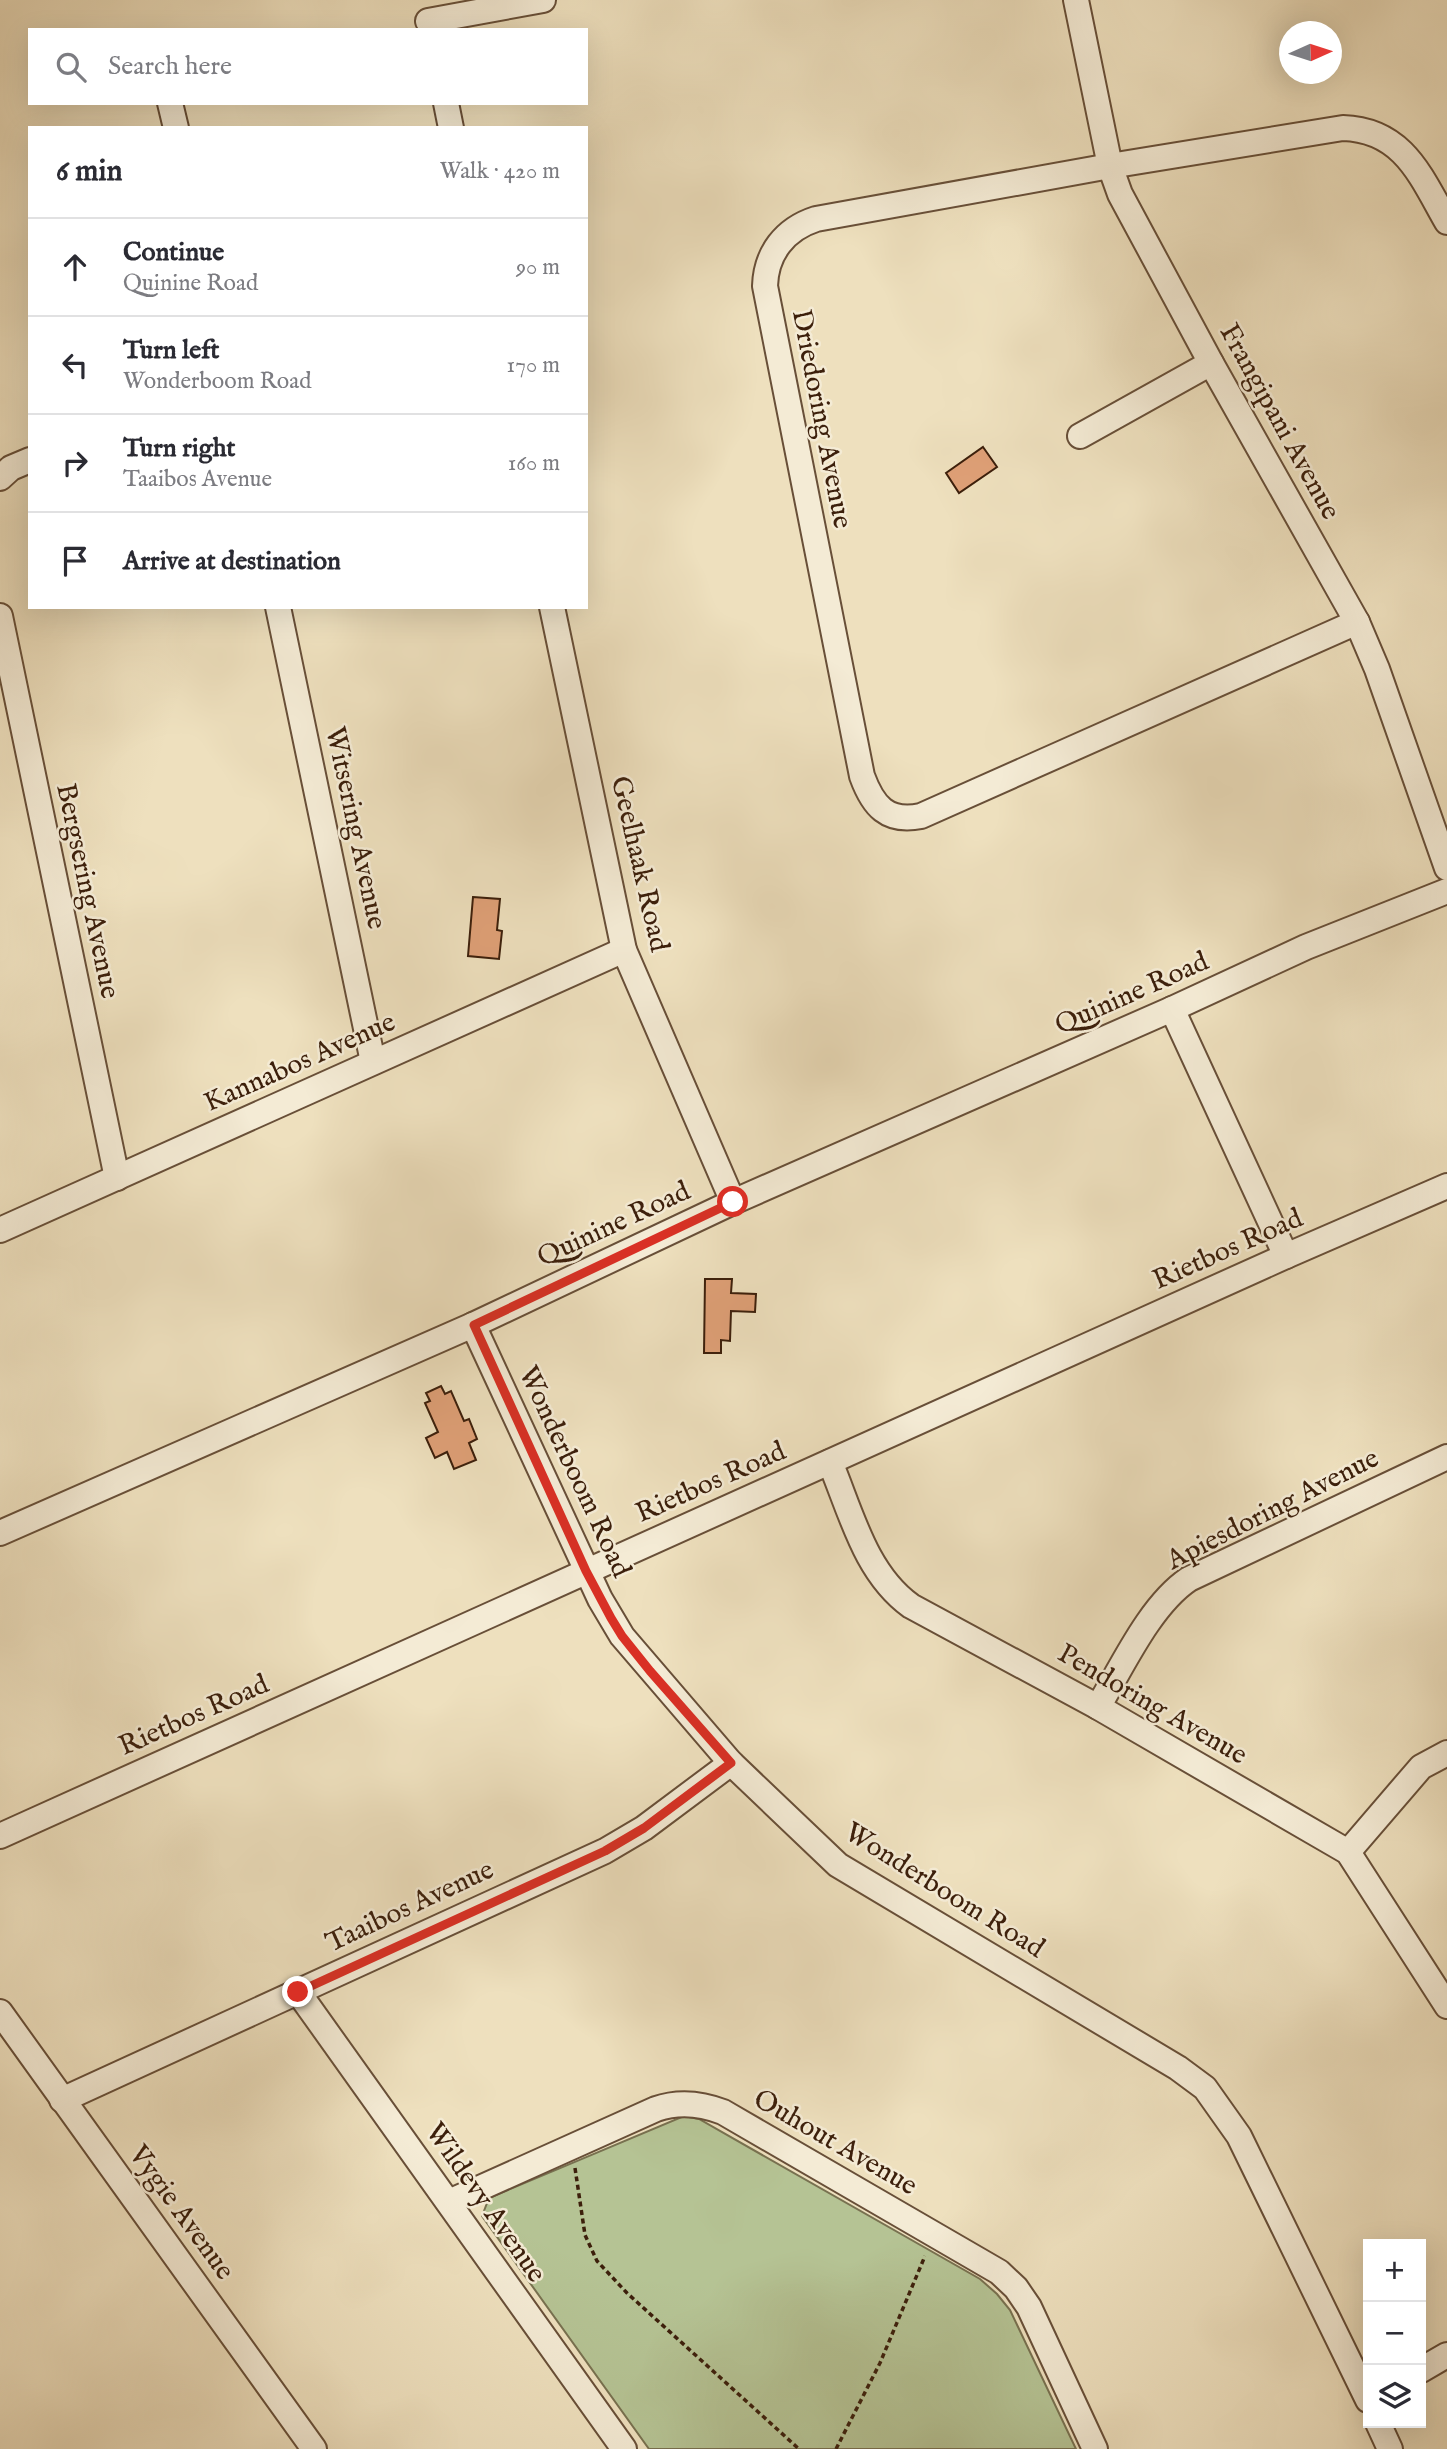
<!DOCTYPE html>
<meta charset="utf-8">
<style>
:root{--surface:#fff;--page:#f7f7f7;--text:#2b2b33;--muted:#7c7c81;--line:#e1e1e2}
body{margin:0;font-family:"IM FELL English",serif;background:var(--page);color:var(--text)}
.controls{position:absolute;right:21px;bottom:21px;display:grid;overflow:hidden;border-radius:0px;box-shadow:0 7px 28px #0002}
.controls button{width:63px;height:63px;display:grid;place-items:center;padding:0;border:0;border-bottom:2px solid var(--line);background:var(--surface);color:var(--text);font:35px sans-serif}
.compass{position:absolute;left:1279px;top:21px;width:63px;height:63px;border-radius:50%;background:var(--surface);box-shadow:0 7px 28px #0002;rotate:87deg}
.stop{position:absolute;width:21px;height:21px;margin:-16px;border:5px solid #d93025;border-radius:50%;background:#fff}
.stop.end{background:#d93025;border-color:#fff;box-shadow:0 2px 7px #0008}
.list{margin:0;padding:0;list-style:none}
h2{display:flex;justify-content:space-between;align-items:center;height:91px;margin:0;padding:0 28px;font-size:30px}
h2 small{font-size:23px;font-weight:400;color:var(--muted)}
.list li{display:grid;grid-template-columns:46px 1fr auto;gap:21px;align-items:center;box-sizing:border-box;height:98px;padding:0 28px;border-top:2px solid var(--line)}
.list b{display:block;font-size:26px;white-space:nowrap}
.list p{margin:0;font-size:23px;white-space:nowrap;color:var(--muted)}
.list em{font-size:23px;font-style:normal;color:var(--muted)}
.icon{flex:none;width:38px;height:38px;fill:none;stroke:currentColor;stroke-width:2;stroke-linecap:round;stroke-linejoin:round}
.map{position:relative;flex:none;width:1447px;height:2449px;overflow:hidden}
.search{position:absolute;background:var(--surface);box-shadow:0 7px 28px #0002;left:28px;top:28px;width:560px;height:77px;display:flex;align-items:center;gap:18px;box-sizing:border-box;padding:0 24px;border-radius:0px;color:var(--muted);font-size:26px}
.panel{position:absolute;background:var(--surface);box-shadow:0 7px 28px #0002;left:28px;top:126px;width:560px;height:483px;border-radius:0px}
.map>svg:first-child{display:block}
.green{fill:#b5c394;stroke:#787150;stroke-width:2}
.building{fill:#dfa077;stroke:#3c1f0b;stroke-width:2}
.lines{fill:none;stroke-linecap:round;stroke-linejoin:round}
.minor-casing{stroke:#684f38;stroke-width:28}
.path{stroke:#3c1f0b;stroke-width:3.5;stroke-dasharray:5 3.5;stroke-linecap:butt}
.minor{stroke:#f4ebd5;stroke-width:24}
.route{stroke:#d93025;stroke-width:9}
.labels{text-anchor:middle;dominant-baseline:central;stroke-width:5;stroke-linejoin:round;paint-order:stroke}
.street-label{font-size:28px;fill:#3c1f0b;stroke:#f4ebd5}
</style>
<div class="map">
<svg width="1447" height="2449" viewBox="0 0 1447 2449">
<rect width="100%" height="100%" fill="#eee0be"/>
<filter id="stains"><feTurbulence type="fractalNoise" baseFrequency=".00286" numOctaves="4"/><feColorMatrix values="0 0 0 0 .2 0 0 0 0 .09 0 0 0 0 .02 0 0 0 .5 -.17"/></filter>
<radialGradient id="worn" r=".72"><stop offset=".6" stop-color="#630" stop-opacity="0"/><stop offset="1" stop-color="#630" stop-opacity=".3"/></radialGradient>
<polygon class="green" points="684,2116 699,2119 980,2279 997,2294 1010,2310 1076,2449 649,2449 482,2216 489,2198"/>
<g class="building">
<polygon points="983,447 997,467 959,493 946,473"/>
<polygon points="473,897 500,899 497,930 502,931 499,959 468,956"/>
<polygon points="705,1279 732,1279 731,1293 756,1294 755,1312 731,1311 730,1341 721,1340 721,1353 704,1353"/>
<polygon points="441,1386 445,1394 451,1391 464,1421 469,1419 477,1439 469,1443 476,1460 454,1469 447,1452 435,1458 426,1438 438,1432 425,1403 430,1401 426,1393"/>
</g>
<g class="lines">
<g class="minor-casing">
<g id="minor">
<polyline points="1076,0 1110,166 1120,194 1211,363 1357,622 1377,669 1447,868"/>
<polyline points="428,21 543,0"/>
<polyline points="170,103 176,128"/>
<polyline points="446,103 451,128"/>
<polyline points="1080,436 1211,363"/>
<polyline points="0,478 11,468 30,460"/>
<polyline points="278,607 373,1062"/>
<polyline points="552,607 624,950 733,1202"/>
<polyline points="0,616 117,1178"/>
<path d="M1357,622L921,816C887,823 873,806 862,776L765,286C766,253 785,229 816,219L1110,166L1343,128C1404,130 1421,177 1447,222"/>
<polyline points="1172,1009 1286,1256"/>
<polyline points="0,1230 624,950"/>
<polyline points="473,1325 600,1599 622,1636 731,1763 838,1865 1178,2068 1205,2088 1239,2136 1368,2400"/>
<path d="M830,1462C851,1512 865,1573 911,1606L1098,1707L1348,1852L1447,2006"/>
<polyline points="0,1533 473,1325 733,1202 1172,1009 1306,947 1447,891"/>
<path d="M1098,1707C1122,1667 1150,1605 1189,1579L1447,1457"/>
<polyline points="0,1836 1286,1256 1447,1186"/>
<polyline points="1348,1852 1421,1767 1447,1753"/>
<polyline points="298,1992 624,2449"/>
<polyline points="0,2012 314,2449"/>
<polyline points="62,2100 605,1851 644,1828 731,1763"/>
<path d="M449,2202L656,2109C679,2101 700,2103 723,2112L999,2272L1016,2288L1029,2307L1095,2449"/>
<polyline points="1421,2370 1447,2355"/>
<polyline points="1378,2423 1390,2449"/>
</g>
</g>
<g class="path">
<polyline points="575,2168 585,2235 597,2261 627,2293 799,2449"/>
<polyline points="836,2449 880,2363 925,2256"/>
</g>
<use href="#minor" class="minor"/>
</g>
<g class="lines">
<polyline class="route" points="298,1992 605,1851 644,1828 731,1763 650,1671 622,1636 611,1618 586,1571 474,1325 733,1202"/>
</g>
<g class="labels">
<g class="street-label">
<text transform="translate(821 419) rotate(79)">Driedoring Avenue</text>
<text transform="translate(1279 422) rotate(61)">Frangipani Avenue</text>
<text transform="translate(355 828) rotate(78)">Witsering Avenue</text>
<text transform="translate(639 864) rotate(77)">Geelhaak Road</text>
<text transform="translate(87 891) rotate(78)">Bergsering Avenue</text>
<text transform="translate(1132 994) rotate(-24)">Quinine Road</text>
<text transform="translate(300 1063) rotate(-24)">Kannabos Avenue</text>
<text transform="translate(614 1225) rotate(-25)">Quinine Road</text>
<text transform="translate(1228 1250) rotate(-24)">Rietbos Road</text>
<text transform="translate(574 1472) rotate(65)">Wonderboom Road</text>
<text transform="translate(711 1483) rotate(-24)">Rietbos Road</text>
<text transform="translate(1273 1510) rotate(-27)">Apiesdoring Avenue</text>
<text transform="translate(1152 1705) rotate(30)">Pendoring Avenue</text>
<text transform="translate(194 1716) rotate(-24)">Rietbos Road</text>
<text transform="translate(944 1891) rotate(32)">Wonderboom Road</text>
<text transform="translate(410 1907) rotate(-25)">Taaibos Avenue</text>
<text transform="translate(835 2143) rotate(30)">Ouhout Avenue</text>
<text transform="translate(485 2203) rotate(55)">Wildevy Avenue</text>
<text transform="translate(181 2213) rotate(54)">Vygie Avenue</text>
</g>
</g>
<rect width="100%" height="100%" filter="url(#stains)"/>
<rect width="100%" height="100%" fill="url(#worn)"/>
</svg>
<div class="controls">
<button>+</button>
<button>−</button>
<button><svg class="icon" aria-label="layers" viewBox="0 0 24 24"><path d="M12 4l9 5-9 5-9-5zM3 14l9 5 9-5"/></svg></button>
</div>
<svg class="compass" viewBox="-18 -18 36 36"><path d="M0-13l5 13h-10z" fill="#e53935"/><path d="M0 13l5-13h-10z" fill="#7c7c81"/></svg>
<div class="stop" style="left:733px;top:1202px"></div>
<div class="stop end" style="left:298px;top:1992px"></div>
<div class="search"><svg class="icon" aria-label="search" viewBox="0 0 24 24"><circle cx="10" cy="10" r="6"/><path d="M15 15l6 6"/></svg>Search here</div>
<section class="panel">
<h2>6 min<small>Walk · 420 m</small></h2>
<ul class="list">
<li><svg class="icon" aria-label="ahead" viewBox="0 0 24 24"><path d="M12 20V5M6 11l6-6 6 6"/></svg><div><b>Continue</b><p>Quinine Road</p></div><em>90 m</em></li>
<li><svg class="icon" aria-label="left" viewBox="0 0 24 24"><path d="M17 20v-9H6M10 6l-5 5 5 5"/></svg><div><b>Turn left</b><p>Wonderboom Road</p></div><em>170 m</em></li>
<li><svg class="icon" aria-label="right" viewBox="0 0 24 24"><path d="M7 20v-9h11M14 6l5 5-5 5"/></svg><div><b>Turn right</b><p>Taaibos Avenue</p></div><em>160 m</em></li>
<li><svg class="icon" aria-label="arrive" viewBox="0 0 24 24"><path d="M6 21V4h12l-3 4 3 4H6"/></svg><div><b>Arrive at destination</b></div></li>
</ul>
</section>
</div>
